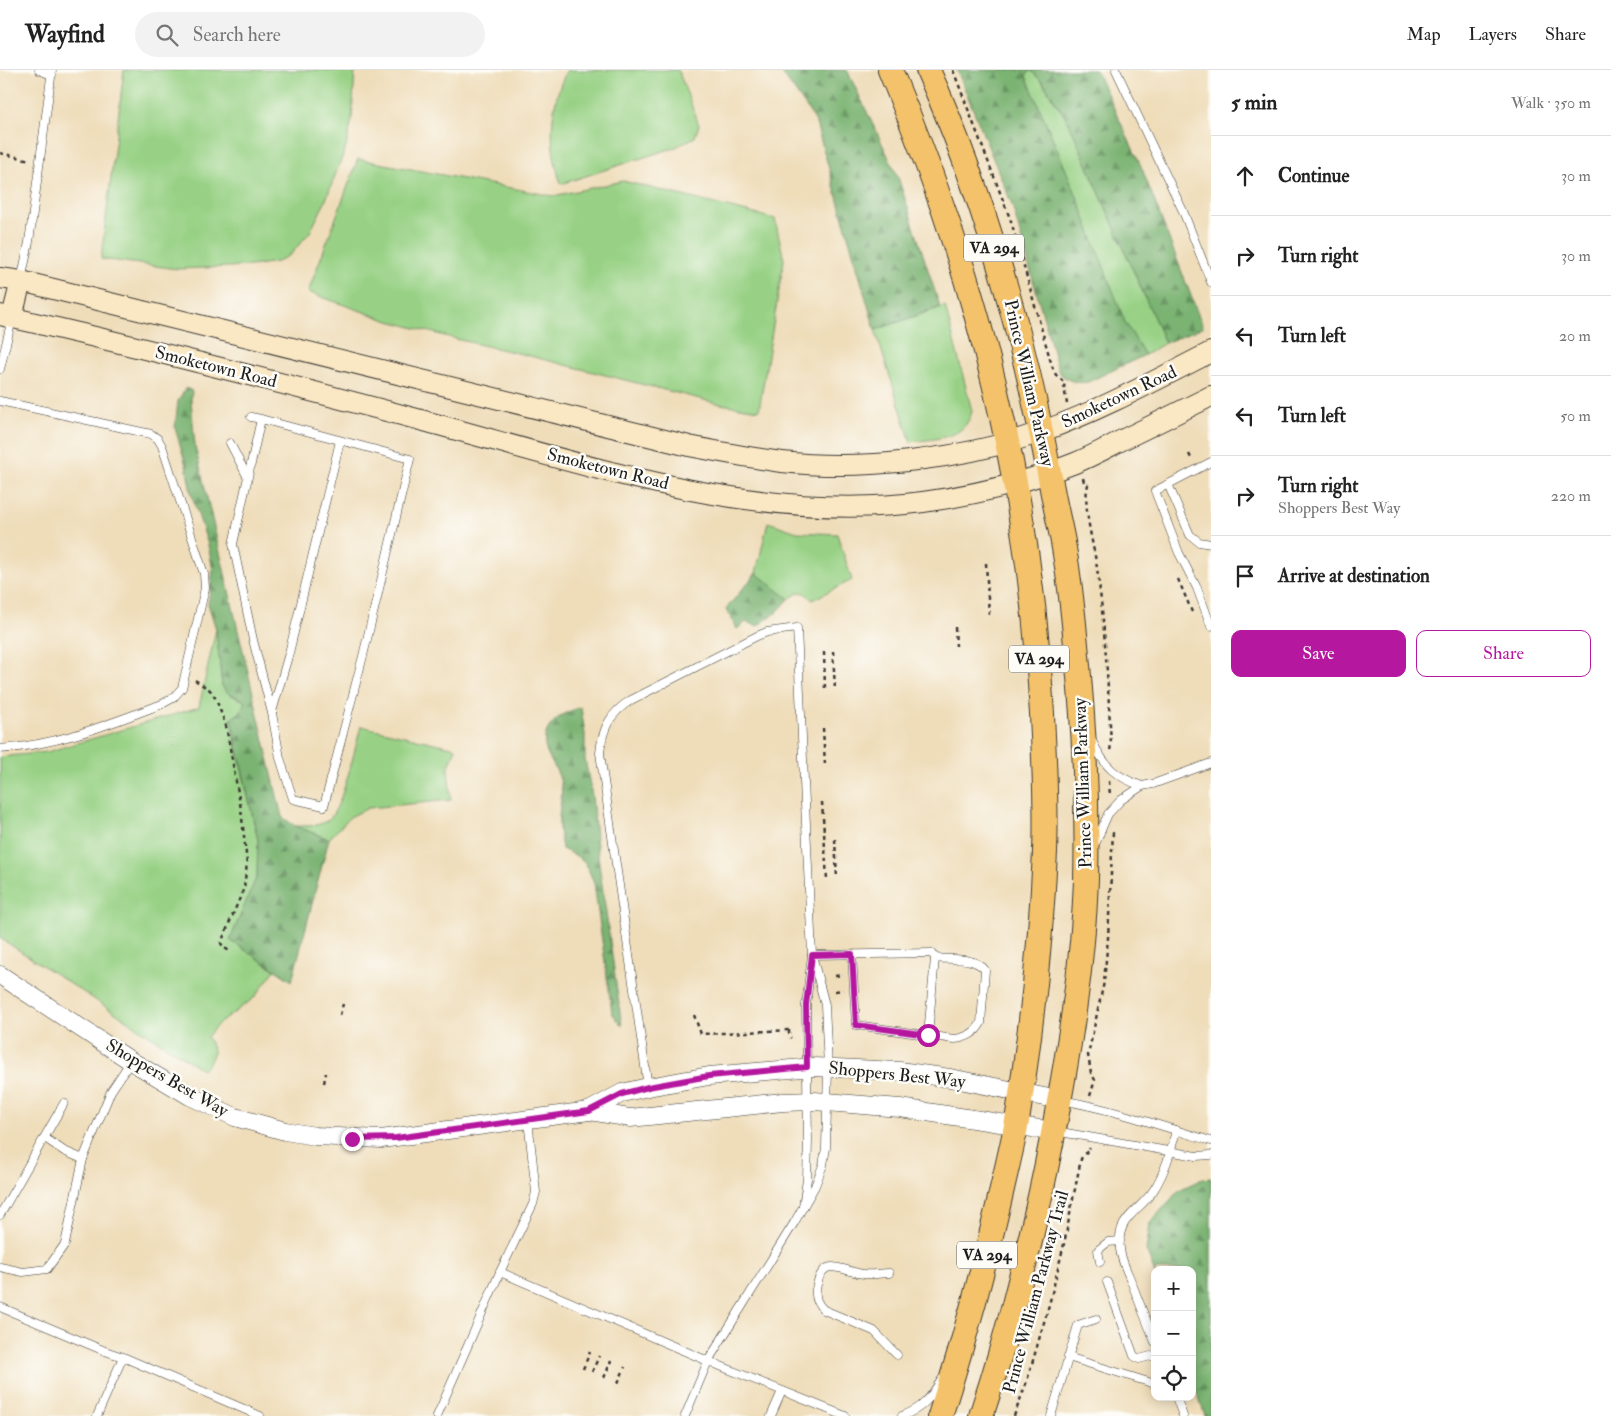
<!DOCTYPE html>
<meta charset="utf-8">
<style>
:root{--surface:#fff;--page:#f2f2f2;--text:#222;--muted:#767676;--line:#e0e0e0;--accent:#b5179e}
body{margin:0;font-family:"IM FELL Double Pica",serif;background:var(--page);color:var(--text)}
.controls{position:absolute;right:15px;bottom:15px;display:grid;overflow:hidden;border-radius:10px;box-shadow:0 2px 12px #0003}
.controls button{width:45px;height:45px;display:grid;place-items:center;padding:0;border:0;border-bottom:1px solid var(--line);background:var(--surface);color:var(--text);font:25px sans-serif}
.stop{position:absolute;width:15px;height:15px;margin:-11px;border:4px solid #b5179e;border-radius:50%;background:#fff}
.stop.end{background:#b5179e;border-color:#fff;box-shadow:0 1px 5px #0008}
.list{margin:0;padding:0;list-style:none}
h2{display:flex;justify-content:space-between;align-items:center;height:65px;margin:0;padding:0 20px;font-size:21px}
h2 small{font-size:16px;font-weight:400;color:var(--muted)}
.list li{display:grid;grid-template-columns:32px 1fr auto;gap:15px;align-items:center;box-sizing:border-box;height:80px;padding:0 20px;border-top:1px solid var(--line)}
.list b{display:block;font-size:19px;white-space:nowrap}
.list p{margin:0;font-size:16px;white-space:nowrap;color:var(--muted)}
.list em{font-size:16px;font-style:normal;color:var(--muted)}
.actions{display:flex;gap:10px;padding:15px 20px}
.actions a{flex:1;padding:11px 0;border:1px solid var(--accent);border-radius:10px;text-align:center;font-size:18px;color:var(--accent)}
.actions .main{background:var(--accent);color:#fff}
.icon{flex:none;width:28px;height:28px;fill:none;stroke:currentColor;stroke-width:2;stroke-linecap:round;stroke-linejoin:round}
.map{position:relative;flex:none;width:1211px;height:1346px;overflow:hidden}
header{display:flex;align-items:center;gap:30px;box-sizing:border-box;height:70px;padding:0 25px;background:var(--surface);border-bottom:1px solid var(--line)}
header strong{font-size:24px}
nav{display:flex;gap:28px;margin-inline-start:auto;font-size:18px}
.search{width:350px;height:45px;background:var(--page);display:flex;align-items:center;gap:12px;box-sizing:border-box;padding:0 18px;border-radius:28px;color:var(--muted);font-size:19px}
main{display:flex}
aside{flex:1;background:var(--surface)}
.map>svg:first-child{display:block}
.green{fill:#98d185;stroke:#5a7650}
.forest{fill:url(#forest-firs);stroke:#4b6847}
.lines{fill:none;stroke-linecap:round;stroke-linejoin:round}
.service-casing{stroke:#3c3934;stroke-width:9}
.tertiary-casing{stroke:#3c3934;stroke-width:19}
.secondary-casing{stroke:#3c3934;stroke-width:22}
.trunk-casing{stroke:#3c3934;stroke-width:26}
.path{stroke:#3c3934;stroke-width:2.5;stroke-dasharray:4 4;stroke-linecap:butt}
.service{stroke:#fff;stroke-width:8}
.tertiary{stroke:#fff;stroke-width:18}
.secondary{stroke:#fae7c3;stroke-width:20}
.trunk{stroke:#f3c26a;stroke-width:24}
.route{stroke:#b5179e;stroke-width:6}
.labels{text-anchor:middle;dominant-baseline:central;stroke-width:5;stroke-linejoin:round;paint-order:stroke}
.shield{fill:#fdfcf7;stroke:#605f5e;stroke-width:1}
.shield-label{font-size:16px;font-weight:bold;fill:#1c1c1c}
.street-label{font-size:18px;fill:#1c1c1c;stroke:#fdfcf7}
</style>
<header>
<strong>Wayfind</strong>
<div class="search"><svg class="icon" aria-label="search" viewBox="0 0 24 24"><circle cx="10" cy="10" r="6"/><path d="M15 15l6 6"/></svg>Search here</div>
<nav><a>Map</a><a>Layers</a><a>Share</a></nav>
</header>
<main>
<div class="map">
<svg width="1211" height="1346" viewBox="0 0 1211 1346">
<defs>
<pattern id="forest-firs" width="22" height="20" patternUnits="userSpaceOnUse" patternTransform="scale(1.25)"><rect width="22" height="20" fill="#7ab372"/><path d="M5 1l3.5 6h-7zM16 11l3.5 6h-7z" fill="#63915d"/></pattern>
</defs>
<rect width="100%" height="100%" fill="#fdfcf7"/>
<filter id="ink" filterUnits="userSpaceOnUse"><feTurbulence type="fractalNoise" baseFrequency=".02" numOctaves="2"/><feDisplacementMap in="SourceGraphic" scale="10" xChannelSelector="R" yChannelSelector="G"/><feConvolveMatrix kernelMatrix="1 2 1 2 8 2 1 2 1" color-interpolation-filters="sRGB"/></filter>
<filter id="wash" filterUnits="userSpaceOnUse"><feTurbulence type="fractalNoise" baseFrequency=".0096" numOctaves="4" result="noise"/><feDisplacementMap in="SourceGraphic" scale="20" xChannelSelector="R" yChannelSelector="G"/><feGaussianBlur stdDeviation="1.12" result="paint"/><feColorMatrix in="noise" values="0 0 0 0 0 0 0 0 0 0 0 0 0 0 0 0 0 1.4 0 .05"/><feComposite in="paint" operator="in"/></filter>
<g filter="url(#wash)">
<rect width="100%" height="100%" fill="#efddba"/>
<g class="green">
<polygon points="124,0 355,0 352,49 346,77 325,132 310,162 291,184 277,192 251,196 178,199 101,189"/>
<path d="M567,0H678L699,55L695,67L676,77L561,114C548,76 549,36 567,0Z"/>
<polygon points="1030,0 1042,12 1069,53 1165,273 1145,285 1124,252 1076,124 1026,6"/>
<polygon points="358,89 553,126 623,111 775,149 784,190 759,340 720,334 522,284 460,270 389,251 308,222"/>
<path d="M945,236L972,341C965,370 937,368 911,372L875,260Z"/>
<polygon points="768,452 797,462 837,464 852,510 812,530 805,523 799,522 789,529 756,503"/>
<path d="M216,559L222,616L229,624L246,632L232,658L258,770L257,806L230,870L275,900L254,928L217,955L207,967C217,982 214,987 203,1000L0,868V687L47,682L199,637Z"/>
<path d="M361,656L456,678L448,699L451,730L368,738L350,747L329,769L295,756C306,756 320,757 329,749C342,739 356,674 361,656Z"/>
</g>
<g class="forest">
<polygon points="780,0 847,0 898,107 940,237 875,260 815,50"/>
<path d="M957,0H1096L1141,96L1203,257L1165,273L1069,53L1043,12L1030,0L1026,6L1076,124L1125,252L1145,285L1088,312C1075,314 1069,311 1059,303L1012,135Z"/>
<polygon points="186,318 192,321 191,330 195,376 282,747 295,756 329,769 292,911 230,870 257,806 258,770 231,649 240,642 246,632 238,627 229,624 222,616 216,559 208,534 213,501 208,475 191,423 186,395 175,358 178,331"/>
<polygon points="756,503 789,529 777,542 757,556 746,552 737,559 726,539"/>
<path d="M581,637L585,664V689L592,726L598,786L622,956L612,943L594,813L585,792L575,785L562,779C561,769 558,759 559,749C559,737 563,726 561,714C559,702 552,694 547,683C537,658 561,643 581,637Z"/>
<polygon points="1211,1108 1211,1346 1205,1346 1192,1309 1192,1200 1155,1200 1155,1204 1146,1180 1150,1153 1179,1120 1202,1109"/>
</g>
</g>
<g filter="url(#ink)">
<g class="lines">
<g class="service-casing">
<g id="service">
<polyline points="39,0 52,5"/>
<polyline points="1116,0 1183,141 1211,212"/>
<polyline points="21,211 29,172 52,0"/>
<polyline points="0,299 12,249"/>
<path d="M0,331L151,364L158,369L162,376L204,504L205,518L182,618L173,628L162,634C109,654 58,675 0,679"/>
<polyline points="251,347 261,349 410,389 363,586 324,736 293,729 280,688 272,643 253,570 233,474 261,349"/>
<polyline points="230,373 247,406"/>
<polyline points="1211,392 1155,421 1179,483 1197,518 1211,556"/>
<polyline points="1168,414 1190,465 1199,472 1211,474"/>
<polyline points="272,642 289,583 340,371"/>
<path d="M1092,671C1105,697 1114,706 1142,716"/>
<polyline points="1096,772 1108,744 1121,730 1142,716 1153,714 1211,693"/>
<path d="M852,884L856,955L954,969C966,968 975,964 981,953L985,900C975,886 950,890 935,888"/>
<polyline points="812,885 932,883 935,888 928,965"/>
<path d="M648,1017L600,683C602,659 610,643 631,630L757,566L767,562L797,558L812,885L806,935L808,1071L807,1109L803,1137"/>
<path d="M1061,1030C1112,1039 1161,1056 1211,1071"/>
<polyline points="1055,1061 1196,1086 1211,1085"/>
<polyline points="45,1068 64,1081 83,1089"/>
<polyline points="0,1145 64,1033"/>
<polyline points="1100,1192 1098,1180 1108,1172 1120,1171"/>
<polyline points="0,1197 23,1202 47,1199 65,1174 83,1089 111,1021 131,991"/>
<polyline points="500,1202 708,1291 845,1346"/>
<path d="M889,1203C879,1203 867,1206 858,1203C836,1198 822,1187 816,1219C815,1228 817,1234 824,1240L874,1261L897,1285"/>
<polyline points="1107,1212 1134,1286 1139,1289 1155,1285"/>
<polyline points="0,1237 105,1281 123,1287 260,1346"/>
<path d="M1155,1272C1147,1252 1139,1232 1131,1211C1127,1201 1121,1190 1120,1179C1116,1147 1139,1142 1153,1121C1165,1103 1171,1081 1176,1060"/>
<polyline points="1068,1287 1155,1314"/>
<polyline points="1176,1327 1183,1346"/>
<polyline points="97,1346 123,1287"/>
<polyline points="437,1346 500,1202 533,1134 536,1122 528,1050"/>
<polyline points="685,1346 708,1291 794,1153 815,1116 823,1095 826,1078 828,997 825,935 813,889"/>
<polyline points="771,1346 782,1321"/>
<path d="M902,1346C924,1338 930,1328 942,1309"/>
<polyline points="1051,1346 1078,1255 1096,1249"/>
</g>
</g>
<g class="tertiary-casing">
<g id="tertiary">
<polyline points="0,905 131,991 190,1026 235,1047 285,1061 315,1066 381,1069 589,1041 630,1048 783,1032 814,1031 900,1038 1053,1061"/>
<polyline points="589,1041 622,1023 648,1017 709,1006 814,997 899,1001 950,1008 1059,1030"/>
</g>
</g>
<g class="secondary-casing">
<g id="secondary">
<path d="M0,208L21,211L689,376C720,382 751,388 782,392C863,401 967,389 1043,361C1101,340 1156,310 1211,282"/>
<path d="M0,245C143,277 286,314 428,352C588,395 756,454 923,432C975,425 1027,412 1075,393C1093,386 1110,376 1126,368C1155,354 1183,340 1211,326"/>
<polyline points="12,247 21,211"/>
</g>
</g>
<g class="trunk-casing">
<g id="trunk">
<path d="M890,0C978,208 1030,418 1042,644C1044,690 1047,737 1045,782C1041,872 1031,962 1017,1051C1012,1078 1005,1105 999,1132C982,1205 963,1275 940,1346"/>
<path d="M928,0C988,135 1027,279 1053,424C1056,440 1060,456 1063,472C1069,506 1073,541 1076,575C1084,653 1088,732 1086,810C1083,896 1069,980 1053,1064C1034,1161 1012,1252 981,1346"/>
</g>
</g>
<g class="path">
<polyline points="953,0 1011,151 1052,296 1056,305 1065,313 1064,317 1067,334"/>
<polyline points="0,83 30,90"/>
<polyline points="1189,384 1192,390"/>
<path d="M1083,408L1084,412L1088,415C1082,435 1094,476 1097,498C1105,556 1108,615 1111,674L1110,681"/>
<polyline points="986,493 989,545"/>
<polyline points="1178,509 1192,542"/>
<polyline points="955,557 956,576"/>
<polyline points="833,581 835,620"/>
<polyline points="824,582 825,620"/>
<polyline points="195,610 210,620 216,629 226,656 241,739 247,793 244,818 221,873 223,877 231,882"/>
<polyline points="823,658 825,695"/>
<polyline points="1109,711 1110,726"/>
<polyline points="822,732 827,809"/>
<polyline points="835,769 837,808"/>
<polyline points="835,906 843,905"/>
<polyline points="835,921 843,920"/>
<polyline points="340,945 343,934"/>
<polyline points="694,945 701,964 791,960"/>
<polyline points="789,960 789,966 791,968"/>
<polyline points="324,1013 326,1003"/>
<polyline points="1090,1026 1095,1010 1091,1003 1088,985 1104,912 1108,868 1113,761"/>
<polyline points="583,1299 590,1282"/>
<polyline points="592,1302 599,1286"/>
<polyline points="604,1308 611,1291"/>
<polyline points="618,1313 625,1297"/>
<polyline points="1014,1346 1027,1311 1049,1235 1064,1174 1081,1089 1084,1084 1090,1080 1089,1078"/>
</g>
<use href="#service" class="service"/>
<use href="#tertiary" class="tertiary"/>
<use href="#secondary" class="secondary"/>
<use href="#trunk" class="trunk"/>
</g>
</g>
<g class="lines" filter="url(#ink)">
<polyline class="route" points="352,1069 396,1068 589,1041 622,1024 648,1017 709,1006 807,997 806,935 812,885 852,884 856,955 928,965"/>
</g>
<g class="labels">
<g class="shield">
<rect x="964" y="164.5" width="60" height="27" rx="4"/>
<rect x="1009" y="575.5" width="60" height="27" rx="4"/>
<rect x="957" y="1171.5" width="60" height="27" rx="4"/>
</g>
<g class="shield-label">
<text x="994" y="178">VA 294</text>
<text x="1039" y="589">VA 294</text>
<text x="987" y="1185">VA 294</text>
</g>
<g class="street-label">
<text transform="translate(216 297) rotate(14)">Smoketown Road</text>
<text transform="translate(1029 313) rotate(77)">Prince William Parkway</text>
<text transform="translate(1119 327) rotate(-25)">Smoketown Road</text>
<text transform="translate(608 399) rotate(14)">Smoketown Road</text>
<text transform="translate(1083 713) rotate(-92)">Prince William Parkway</text>
<text transform="translate(897 1005) rotate(6)">Shoppers Best Way</text>
<text transform="translate(167 1008) rotate(30)">Shoppers Best Way</text>
<text transform="translate(1036 1222) rotate(-75)">Prince William Parkway Trail</text>
</g>
</g>
</svg>
<div class="controls">
<button>+</button>
<button>−</button>
<button><svg class="icon" aria-label="locate" viewBox="0 0 24 24"><circle cx="12" cy="12" r="6"/><path d="M12 2v4M12 18v4M2 12h4M18 12h4"/></svg></button>
</div>
<div class="stop" style="left:928px;top:965px"></div>
<div class="stop end" style="left:352px;top:1069px"></div>
</div>
<aside>
<h2>5 min<small>Walk · 350 m</small></h2>
<ul class="list">
<li><svg class="icon" aria-label="ahead" viewBox="0 0 24 24"><path d="M12 20V5M6 11l6-6 6 6"/></svg><div><b>Continue</b></div><em>30 m</em></li>
<li><svg class="icon" aria-label="right" viewBox="0 0 24 24"><path d="M7 20v-9h11M14 6l5 5-5 5"/></svg><div><b>Turn right</b></div><em>30 m</em></li>
<li><svg class="icon" aria-label="left" viewBox="0 0 24 24"><path d="M17 20v-9H6M10 6l-5 5 5 5"/></svg><div><b>Turn left</b></div><em>20 m</em></li>
<li><svg class="icon" aria-label="left" viewBox="0 0 24 24"><path d="M17 20v-9H6M10 6l-5 5 5 5"/></svg><div><b>Turn left</b></div><em>50 m</em></li>
<li><svg class="icon" aria-label="right" viewBox="0 0 24 24"><path d="M7 20v-9h11M14 6l5 5-5 5"/></svg><div><b>Turn right</b><p>Shoppers Best Way</p></div><em>220 m</em></li>
<li><svg class="icon" aria-label="arrive" viewBox="0 0 24 24"><path d="M6 21V4h12l-3 4 3 4H6"/></svg><div><b>Arrive at destination</b></div></li>
</ul>
<div class="actions"><a class="main">Save</a><a>Share</a></div>
</aside>
</main>
